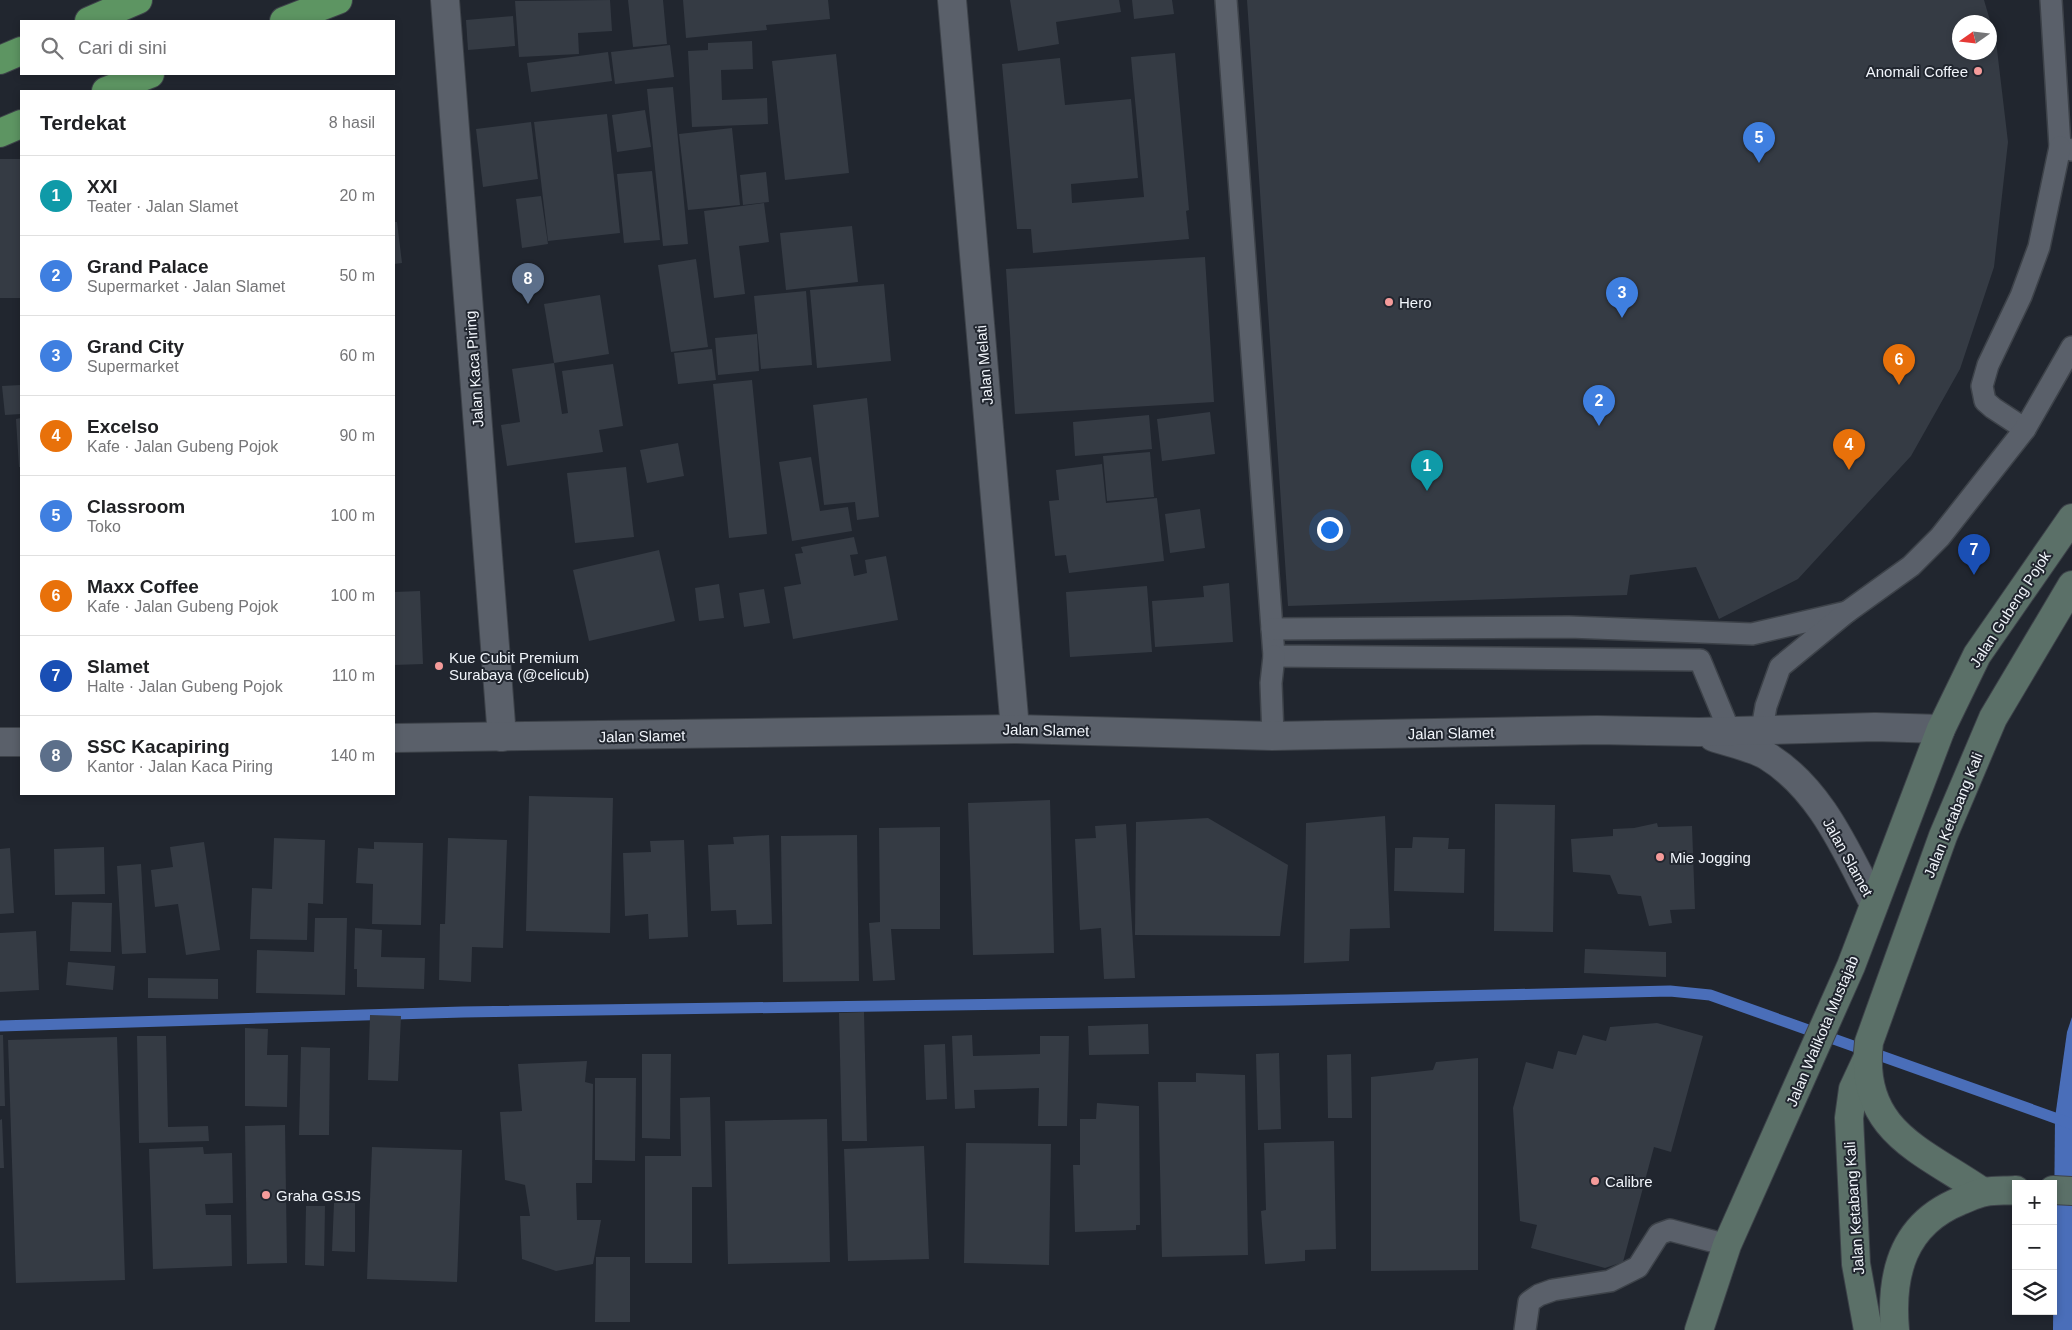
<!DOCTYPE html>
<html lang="id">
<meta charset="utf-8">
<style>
:root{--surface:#fff;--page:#f6f6f6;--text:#202124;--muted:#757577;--line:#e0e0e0;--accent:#0f766e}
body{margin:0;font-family:Arial,sans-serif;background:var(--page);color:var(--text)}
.controls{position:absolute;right:15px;bottom:15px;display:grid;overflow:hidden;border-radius:0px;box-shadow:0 2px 8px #0003}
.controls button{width:45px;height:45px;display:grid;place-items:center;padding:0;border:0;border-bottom:1px solid var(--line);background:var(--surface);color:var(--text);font:25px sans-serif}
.compass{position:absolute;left:1952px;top:15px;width:45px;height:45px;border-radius:50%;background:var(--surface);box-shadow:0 2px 8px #0003;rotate:256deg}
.you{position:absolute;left:1329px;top:529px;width:18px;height:18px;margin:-12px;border:4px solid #fff;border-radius:50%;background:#1a73e8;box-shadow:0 0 0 8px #1a73e833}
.badge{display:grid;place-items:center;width:32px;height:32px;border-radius:50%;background:var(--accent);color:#fff;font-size:16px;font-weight:700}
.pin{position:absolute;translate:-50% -41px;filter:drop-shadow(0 1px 2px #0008)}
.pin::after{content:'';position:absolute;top:26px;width:18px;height:15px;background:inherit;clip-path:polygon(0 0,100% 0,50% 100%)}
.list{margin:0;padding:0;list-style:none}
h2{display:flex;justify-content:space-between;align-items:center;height:65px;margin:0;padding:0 20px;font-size:21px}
h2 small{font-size:16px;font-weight:400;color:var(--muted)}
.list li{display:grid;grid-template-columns:32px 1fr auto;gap:15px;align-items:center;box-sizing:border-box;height:80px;padding:0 20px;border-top:1px solid var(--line)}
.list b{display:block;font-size:19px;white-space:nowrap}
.list p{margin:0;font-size:16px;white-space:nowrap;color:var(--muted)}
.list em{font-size:16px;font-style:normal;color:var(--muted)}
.icon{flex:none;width:28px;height:28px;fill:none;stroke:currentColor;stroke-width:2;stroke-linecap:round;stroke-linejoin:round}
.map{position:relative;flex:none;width:2072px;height:1330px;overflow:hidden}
.search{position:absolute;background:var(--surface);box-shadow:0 2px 8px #0003;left:20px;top:20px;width:375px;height:55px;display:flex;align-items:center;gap:12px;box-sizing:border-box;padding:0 18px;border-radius:0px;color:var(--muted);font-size:19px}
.panel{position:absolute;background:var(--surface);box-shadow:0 2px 8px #0003;left:20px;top:90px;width:375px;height:705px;border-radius:0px}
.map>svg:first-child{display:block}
.water{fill:#4a6eb9}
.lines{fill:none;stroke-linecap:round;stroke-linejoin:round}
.stream{stroke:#4a6eb9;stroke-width:11}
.building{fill:#353b44;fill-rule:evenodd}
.lane-casing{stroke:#3d4249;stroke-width:24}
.street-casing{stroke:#3d4249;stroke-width:30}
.secondary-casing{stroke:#3d4249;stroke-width:30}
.highway-casing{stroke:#3d4249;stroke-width:30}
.lane{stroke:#5a606a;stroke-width:21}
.street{stroke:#5a606a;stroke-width:28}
.secondary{stroke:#5b7068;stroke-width:28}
.highway{stroke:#5d9562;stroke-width:28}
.poi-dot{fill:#f59b9a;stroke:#21262f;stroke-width:2}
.labels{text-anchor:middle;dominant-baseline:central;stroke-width:4;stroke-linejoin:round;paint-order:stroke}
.poi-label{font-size:15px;fill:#f1f5fb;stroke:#21262f;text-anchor:start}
.street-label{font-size:15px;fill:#f1f5fb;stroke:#21262f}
</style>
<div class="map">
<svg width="2072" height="1330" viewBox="0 0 2072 1330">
<rect width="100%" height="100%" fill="#21262f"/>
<polygon class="water" points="2072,1017 2072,1330 2053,1330 2055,1118 2067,1032"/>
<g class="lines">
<polyline class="stream" points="0,1026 463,1012 1286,1000 1670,991 1710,995 2072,1124"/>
</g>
<g class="building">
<polygon points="610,0 612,31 578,33 579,54 519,57 515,1"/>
<polygon points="628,0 663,0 667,44 633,47"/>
<polygon points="683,0 828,0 830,19 766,25 767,30 686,38"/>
<polygon points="1010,0 1119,0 1121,12 1056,22 1059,44 1018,51"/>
<polygon points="1132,0 1172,0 1174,14 1134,19"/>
<path d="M1247,0H1984L1996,41L2008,142L1994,267L1960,369L1911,456L1798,579L1719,619L1696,567L1630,575L1627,595L1288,606ZM1960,22H1990V52H1960Z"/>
<polygon points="513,16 515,46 468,50 466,20"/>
<polygon points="752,41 753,69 721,70 722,100 767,98 768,124 692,127 688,51 708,50 708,43"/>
<polygon points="670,45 674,77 615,84 611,52"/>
<polygon points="608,52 612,81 531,92 527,63"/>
<polygon points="1175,53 1189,210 1186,211 1189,239 1033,253 1031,229 1017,229 1002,64 1060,58 1065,105 1131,99 1138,178 1071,184 1072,203 1144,197 1131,57"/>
<polygon points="836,54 849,173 785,180 772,61"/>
<polygon points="673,87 688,244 663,246 647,89"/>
<polygon points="645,110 651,147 617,152 612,115"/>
<polygon points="607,114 620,233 548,241 534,122"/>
<polygon points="531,122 538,179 483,187 476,129"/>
<polygon points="732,128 740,205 688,210 679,134"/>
<rect x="0" y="159" width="21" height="139"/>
<polygon points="652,171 660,240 624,243 617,174"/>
<polygon points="766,172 769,202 743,205 740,175"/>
<polygon points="541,196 548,244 522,248 516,199"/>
<polygon points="764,203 769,242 739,246 745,294 714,298 704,211"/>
<polygon points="394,222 397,222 402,263 394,264"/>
<polygon points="852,226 858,282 786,290 780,233"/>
<polygon points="1205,257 1214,402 1015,414 1006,269"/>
<polygon points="696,259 708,347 671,352 658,265"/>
<polygon points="884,284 891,361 817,368 810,290"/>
<polygon points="806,291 812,365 761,369 754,296"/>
<polygon points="600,295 609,354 554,363 544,304"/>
<polygon points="757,334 759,371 718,375 715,338"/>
<polygon points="712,349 716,380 678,384 674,353"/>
<polygon points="554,363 562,414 568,413 562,371 613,364 623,426 599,430 603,452 507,466 501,425 520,422 512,369"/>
<polygon points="752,380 767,534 729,538 713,384"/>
<polygon points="21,385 21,414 5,415 2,386"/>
<polygon points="867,398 879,517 857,520 855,502 824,505 813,405"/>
<polygon points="1210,412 1215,454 1162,461 1157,419"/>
<polygon points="1149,415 1152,449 1075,456 1073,422"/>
<polygon points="21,418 21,467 19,467 16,419"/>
<polygon points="678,443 684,476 647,483 640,450"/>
<polygon points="1150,452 1154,497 1107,501 1103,456"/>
<polygon points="811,457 820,511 848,507 852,531 792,541 779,462"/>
<polygon points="1102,464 1106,503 1157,498 1164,561 1069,573 1066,555 1055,556 1049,501 1059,500 1056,470"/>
<polygon points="626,467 634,537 575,543 567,473"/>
<polygon points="1200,509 1205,548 1170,553 1165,514"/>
<polygon points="854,537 858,554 850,555 854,576 867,573 865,560 886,556 898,620 793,639 784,587 801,584 795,554 803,553 801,547"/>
<polygon points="659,550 675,621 589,641 573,570"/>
<polygon points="1229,583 1233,642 1155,647 1152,601 1204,597 1203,586"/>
<polygon points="719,584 724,618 699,621 695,588"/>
<polygon points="1147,586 1152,652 1070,657 1066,592"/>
<polygon points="764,589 770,623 744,627 739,593"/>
<polygon points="420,591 423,664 394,665 394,592"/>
<polygon points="529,796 613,798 610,933 526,931"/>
<polygon points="1050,800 1054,953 973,955 968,803"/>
<polygon points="1495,804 1555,805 1553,932 1494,931"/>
<polygon points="1385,816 1390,928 1350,929 1349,961 1304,963 1306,823"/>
<polygon points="1208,818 1288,865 1280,936 1135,935 1136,822"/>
<polygon points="1657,823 1658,827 1692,826 1695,909 1670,910 1672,923 1649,926 1641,896 1618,894 1610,875 1573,872 1571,839 1613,836 1613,829 1634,828"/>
<polygon points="1126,824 1135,978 1104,979 1101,928 1080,930 1075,839 1096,838 1095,826"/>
<polygon points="940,827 940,929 891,929 895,980 873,981 869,923 880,922 879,828"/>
<polygon points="769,835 772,924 737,925 736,910 711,911 708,845 734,844 733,837"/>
<polygon points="857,835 859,981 783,982 781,836"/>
<polygon points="1413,837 1449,838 1448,849 1465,849 1464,893 1394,891 1395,848 1412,848"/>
<polygon points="274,838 325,840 323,904 308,903 307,940 250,939 252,888 272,889"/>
<polygon points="448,838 507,840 503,948 472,947 471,982 439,980 440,924 445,924"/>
<polygon points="684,840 688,937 649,939 648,914 625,916 623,853 651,852 650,841"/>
<polygon points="204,842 220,950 186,955 178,904 155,907 151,870 173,867 170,847"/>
<polygon points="374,842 423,843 421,925 372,924 373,884 356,883 358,848 374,849"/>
<polygon points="104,847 105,894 55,895 54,849"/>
<polygon points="10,848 14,913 0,914 0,849"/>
<polygon points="141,864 146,953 122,954 117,866"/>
<polygon points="72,902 112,903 111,952 70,951"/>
<polygon points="315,918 347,918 345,995 256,993 257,950 314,952"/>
<polygon points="355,928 382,930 381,957 425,958 424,989 357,987 357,969 354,969"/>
<polygon points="36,931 39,990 0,992 0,933"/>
<polygon points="1585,949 1666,952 1666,977 1584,973"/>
<polygon points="68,962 115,966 113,990 66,985"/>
<polygon points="148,978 218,979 218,999 148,998"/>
<polygon points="864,1012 867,1141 842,1141 839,1013"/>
<polygon points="370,1015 401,1016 398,1081 368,1080"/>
<polygon points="1657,1023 1703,1036 1671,1152 1654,1147 1623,1262 1605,1268 1531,1248 1537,1225 1520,1221 1513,1108 1526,1062 1553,1069 1558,1051 1576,1055 1583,1035 1606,1041 1610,1027"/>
<polygon points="1148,1024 1149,1054 1089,1055 1088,1026"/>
<polygon points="245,1028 268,1029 267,1055 288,1055 287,1107 245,1106"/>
<polygon points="0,1035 3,1035 5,1106 0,1106"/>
<polygon points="972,1035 973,1056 1040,1054 1040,1036 1069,1036 1067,1126 1038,1126 1039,1088 974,1090 975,1108 955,1109 952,1036"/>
<polygon points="137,1036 166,1036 168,1127 208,1126 209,1141 139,1143"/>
<polygon points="117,1037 125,1280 16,1283 8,1040"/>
<polygon points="945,1044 947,1099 926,1100 924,1045"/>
<polygon points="301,1047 330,1048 329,1135 299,1135"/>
<polygon points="1279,1053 1281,1129 1258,1130 1256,1054"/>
<polygon points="642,1054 671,1054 670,1139 642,1138"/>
<polygon points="1351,1054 1352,1118 1328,1118 1327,1055"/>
<polygon points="1478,1058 1478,1270 1371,1271 1371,1077 1433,1070 1436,1062"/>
<polygon points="587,1061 585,1082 593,1084 592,1183 576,1183 577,1220 601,1220 593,1264 556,1271 522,1259 520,1216 530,1216 525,1185 505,1180 500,1112 522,1111 518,1064"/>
<polygon points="1196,1073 1245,1075 1248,1255 1162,1257 1158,1082 1196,1082"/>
<polygon points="595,1078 636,1078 635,1161 595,1160"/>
<polygon points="710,1097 712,1187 692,1187 692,1263 645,1263 645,1156 681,1156 680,1098"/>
<polygon points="1097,1103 1139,1106 1140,1225 1136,1225 1136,1230 1075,1232 1073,1165 1080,1165 1080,1119 1096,1119"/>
<polygon points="2,1119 4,1168 0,1168 0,1120"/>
<polygon points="827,1119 830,1262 728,1264 725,1121"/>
<polygon points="285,1125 287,1263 247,1264 245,1126"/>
<polygon points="1334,1141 1336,1249 1305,1250 1305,1261 1265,1264 1261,1211 1266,1210 1264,1143"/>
<polygon points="966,1143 1051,1144 1049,1265 964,1263"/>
<polygon points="924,1146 929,1259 848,1261 844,1149"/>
<polygon points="203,1147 204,1154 232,1153 233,1203 205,1204 206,1215 231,1215 232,1266 153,1269 149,1149"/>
<polygon points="372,1147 462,1150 457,1282 367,1279"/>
<polygon points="334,1203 355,1203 355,1252 332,1251"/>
<polygon points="306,1206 325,1206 324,1266 305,1265"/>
<polygon points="596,1257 630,1257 630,1322 595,1322"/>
</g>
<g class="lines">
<g class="lane-casing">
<g id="lane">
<polyline points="1226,0 1274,656 1700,660 1729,730"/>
<polyline points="2051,0 2060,147 2072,150"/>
<polyline points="2025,429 1993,408 1985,401 1982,386 1988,365 2021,296 2039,247 2060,147"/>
<polyline points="1272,629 1569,627 1752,634 1847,612"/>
<polyline points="1762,729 1766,706 1780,667 1847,612 1911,566 1940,537 2025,429 2072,347"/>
<polyline points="1273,736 1271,683 1274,656"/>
<polyline points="1525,1330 1529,1302 1539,1295 1553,1290 1610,1281 1638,1267 1659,1234 1670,1230 1727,1245"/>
</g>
</g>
<g class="street-casing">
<g id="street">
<polyline points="445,0 502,737"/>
<polyline points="952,0 1015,729"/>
<path d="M1713,737C1730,743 1752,747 1767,756C1821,789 1846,851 1874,904"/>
<polyline points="394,738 1015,729 1273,736 1597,730 1699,732 1875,727 1941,729"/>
<polyline points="0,742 21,742"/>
</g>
</g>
<g class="secondary-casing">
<g id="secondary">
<polyline points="1867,1059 1853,1089 1849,1118 1856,1264 1868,1330"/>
<polyline points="2053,1190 2072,1191"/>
<path d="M1983,1192C1922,1150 1858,1131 1869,1042L1943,836L1993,718L2072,585"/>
<polyline points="1699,1330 1727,1245 1851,966 1941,729 1977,655 2072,518"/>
<path d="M1895,1330C1890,1274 1903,1224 1960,1201C1968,1198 1977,1193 1985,1192C1995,1190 2006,1191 2016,1190"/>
</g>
</g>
<g class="highway-casing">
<g id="highway">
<polyline points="89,21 138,0"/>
<polyline points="284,21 338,0"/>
<polyline points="0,60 21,51"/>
<polyline points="106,91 150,74"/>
<polyline points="0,133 21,124"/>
</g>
</g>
<use href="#lane" class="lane"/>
<use href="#street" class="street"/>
<use href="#secondary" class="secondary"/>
<use href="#highway" class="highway"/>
</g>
<g class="poi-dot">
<circle cx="1978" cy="71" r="5"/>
<circle cx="1389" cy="302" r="5"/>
<circle cx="439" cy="666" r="5"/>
<circle cx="1660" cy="857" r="5"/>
<circle cx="1595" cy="1181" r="5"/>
<circle cx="266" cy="1195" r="5"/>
</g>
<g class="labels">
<g class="poi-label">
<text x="1968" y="71" text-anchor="end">Anomali Coffee</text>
<text x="1399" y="302">Hero</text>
<text x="449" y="657">Kue Cubit Premium<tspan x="449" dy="17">Surabaya (@celicub)</tspan></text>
<text x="1670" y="857">Mie Jogging</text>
<text x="1605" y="1181">Calibre</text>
<text x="276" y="1195">Graha GSJS</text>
</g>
<g class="street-label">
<text transform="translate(984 365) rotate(-95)">Jalan Melati</text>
<text transform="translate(474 369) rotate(-94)">Jalan Kaca Piring</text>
<text transform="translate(2010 609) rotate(-57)">Jalan Gubeng Pojok</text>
<text transform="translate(1046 730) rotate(1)">Jalan Slamet</text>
<text transform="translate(1451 733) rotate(-1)">Jalan Slamet</text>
<text transform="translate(642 736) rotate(-1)">Jalan Slamet</text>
<text transform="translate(1953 815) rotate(-68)">Jalan Ketabang Kali</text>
<text transform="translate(1848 857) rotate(61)">Jalan Slamet</text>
<text transform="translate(1822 1031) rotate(-67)">Jalan Walikota Mustajab</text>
<text transform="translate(1854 1208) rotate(-94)">Jalan Ketabang Kali</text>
</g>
</g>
</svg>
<div class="controls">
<button>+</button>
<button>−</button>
<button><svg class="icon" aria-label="layers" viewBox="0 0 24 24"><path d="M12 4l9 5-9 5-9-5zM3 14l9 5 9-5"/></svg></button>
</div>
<svg class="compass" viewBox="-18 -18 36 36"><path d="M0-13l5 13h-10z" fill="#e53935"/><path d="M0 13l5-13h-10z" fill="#757577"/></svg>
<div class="you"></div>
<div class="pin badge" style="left:1427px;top:491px;background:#0f9aa8">1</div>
<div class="pin badge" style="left:1599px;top:426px;background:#3f7fe0">2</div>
<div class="pin badge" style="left:1622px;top:318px;background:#3f7fe0">3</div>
<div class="pin badge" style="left:1849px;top:470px;background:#e8710a">4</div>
<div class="pin badge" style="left:1759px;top:163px;background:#3f7fe0">5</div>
<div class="pin badge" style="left:1899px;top:385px;background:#e8710a">6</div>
<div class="pin badge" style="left:1974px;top:575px;background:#1a4fb4">7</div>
<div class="pin badge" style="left:528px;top:304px;background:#5c6f8a">8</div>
<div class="search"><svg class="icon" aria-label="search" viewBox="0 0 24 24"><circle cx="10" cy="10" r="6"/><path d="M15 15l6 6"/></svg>Cari di sini</div>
<section class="panel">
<h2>Terdekat<small>8 hasil</small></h2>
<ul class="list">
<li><span class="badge" style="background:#0f9aa8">1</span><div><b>XXI</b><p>Teater · Jalan Slamet</p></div><em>20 m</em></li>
<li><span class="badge" style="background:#3f7fe0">2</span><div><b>Grand Palace</b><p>Supermarket · Jalan Slamet</p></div><em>50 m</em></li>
<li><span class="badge" style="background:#3f7fe0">3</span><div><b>Grand City</b><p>Supermarket</p></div><em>60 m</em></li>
<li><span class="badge" style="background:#e8710a">4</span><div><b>Excelso</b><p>Kafe · Jalan Gubeng Pojok</p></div><em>90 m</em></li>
<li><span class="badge" style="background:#3f7fe0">5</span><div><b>Classroom</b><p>Toko</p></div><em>100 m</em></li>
<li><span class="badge" style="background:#e8710a">6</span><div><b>Maxx Coffee</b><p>Kafe · Jalan Gubeng Pojok</p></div><em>100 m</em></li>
<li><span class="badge" style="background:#1a4fb4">7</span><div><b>Slamet</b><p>Halte · Jalan Gubeng Pojok</p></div><em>110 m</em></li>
<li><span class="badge" style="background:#5c6f8a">8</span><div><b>SSC Kacapiring</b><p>Kantor · Jalan Kaca Piring</p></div><em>140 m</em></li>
</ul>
</section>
</div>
